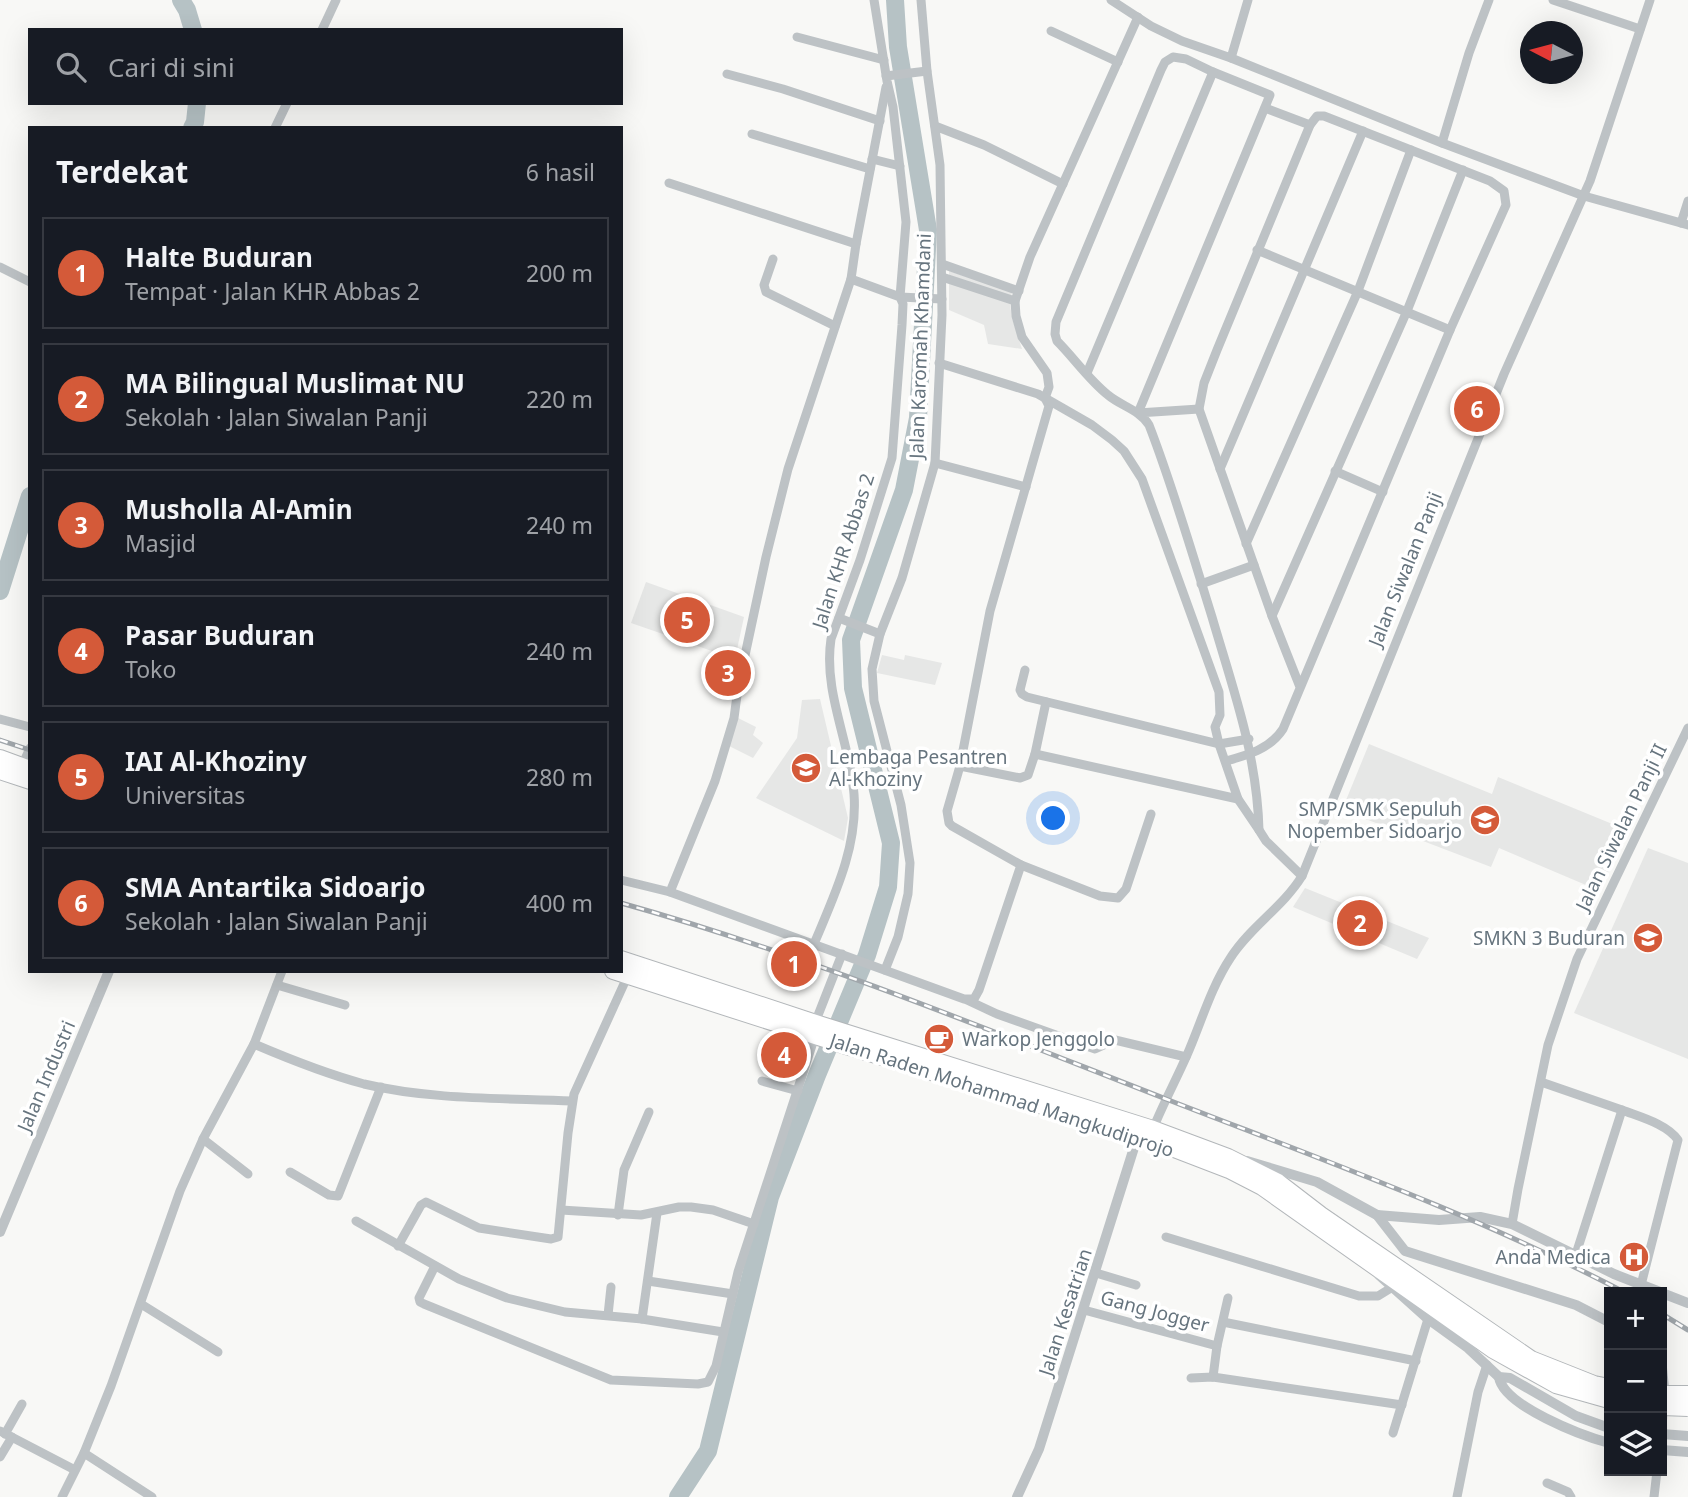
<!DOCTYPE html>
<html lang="id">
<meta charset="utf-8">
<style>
:root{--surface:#171b24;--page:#242831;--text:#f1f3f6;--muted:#9ea1a6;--line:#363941;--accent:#d45a39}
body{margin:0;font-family:"Noto Sans",sans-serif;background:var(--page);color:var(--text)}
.controls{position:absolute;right:21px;bottom:21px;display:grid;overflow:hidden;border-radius:0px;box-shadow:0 7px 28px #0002}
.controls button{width:63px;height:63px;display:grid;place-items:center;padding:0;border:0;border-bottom:2px solid var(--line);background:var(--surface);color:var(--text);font:35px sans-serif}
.compass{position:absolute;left:1520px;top:21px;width:63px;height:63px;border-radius:50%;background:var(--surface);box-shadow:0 7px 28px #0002;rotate:276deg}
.you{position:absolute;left:1054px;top:819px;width:24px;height:24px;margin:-18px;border:5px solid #fff;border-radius:50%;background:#1a73e8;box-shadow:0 0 0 10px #1a73e833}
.badge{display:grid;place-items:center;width:46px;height:46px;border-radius:50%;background:var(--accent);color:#fff;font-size:23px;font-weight:700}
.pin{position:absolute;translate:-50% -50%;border:4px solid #fff;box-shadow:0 2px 7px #0006}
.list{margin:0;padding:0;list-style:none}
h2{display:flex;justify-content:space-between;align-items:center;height:91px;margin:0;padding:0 28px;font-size:30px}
h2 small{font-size:23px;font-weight:400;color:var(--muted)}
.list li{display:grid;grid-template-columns:46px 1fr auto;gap:21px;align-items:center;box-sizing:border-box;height:112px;margin:0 14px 14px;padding:0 14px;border:2px solid var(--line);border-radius:0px}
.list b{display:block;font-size:26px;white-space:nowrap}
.list p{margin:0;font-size:23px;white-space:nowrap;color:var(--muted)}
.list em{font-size:23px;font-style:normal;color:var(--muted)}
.icon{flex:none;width:38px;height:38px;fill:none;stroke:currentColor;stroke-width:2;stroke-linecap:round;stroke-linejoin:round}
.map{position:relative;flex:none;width:1688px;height:1497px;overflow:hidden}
.search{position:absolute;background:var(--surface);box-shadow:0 7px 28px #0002;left:28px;top:28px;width:595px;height:77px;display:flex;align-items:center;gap:18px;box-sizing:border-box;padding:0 24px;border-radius:0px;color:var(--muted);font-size:26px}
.panel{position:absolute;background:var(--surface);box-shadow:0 7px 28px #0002;left:28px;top:126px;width:595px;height:847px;border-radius:0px}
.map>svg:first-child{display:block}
.built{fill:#e6e7e6}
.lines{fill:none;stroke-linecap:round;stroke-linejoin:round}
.river{stroke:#b6c2c5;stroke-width:18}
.trunk-casing{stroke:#b3b7ba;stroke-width:18}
.minor{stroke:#bdc2c5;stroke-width:9}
.tertiary{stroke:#bdc2c5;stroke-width:10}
.trunk{stroke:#fff;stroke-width:16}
.rail-casing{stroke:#a0a6ab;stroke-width:5}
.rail{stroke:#fff;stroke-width:2.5;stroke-dasharray:8;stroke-linecap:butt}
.trunk-bridge-casing{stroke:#b3b7ba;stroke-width:18;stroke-linecap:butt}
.trunk-bridge{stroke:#fff;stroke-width:16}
.labels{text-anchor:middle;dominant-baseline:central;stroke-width:7;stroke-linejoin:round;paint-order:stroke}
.street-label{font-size:19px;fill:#66747e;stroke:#fff}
.poi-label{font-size:19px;fill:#66747e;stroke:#fff;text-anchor:end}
</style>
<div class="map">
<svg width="1688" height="1497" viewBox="0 0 1688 1497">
<rect width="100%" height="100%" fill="#f8f8f6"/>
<g class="built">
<polygon points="949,271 1012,292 1010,304 1012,318 1022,349 988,344 984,325 949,310"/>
<polygon points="646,582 744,617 735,659 631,623"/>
<polygon points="882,655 904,660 905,655 942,663 935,685 877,673"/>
<polygon points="820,699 848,818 844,841 756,798 797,738 802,700"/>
<polygon points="734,716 756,727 753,735 763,743 753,758 727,745"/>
<polygon points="1369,744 1492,794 1498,777 1627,830 1600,891 1499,848 1491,867 1342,810"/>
<polygon points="1648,848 1688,863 1688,1059 1574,1013"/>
<polygon points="1305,888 1429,938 1417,959 1293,907"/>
</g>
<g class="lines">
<g class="river">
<polyline points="181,0 187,10 193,30"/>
<polyline points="192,128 195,122 197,103"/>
<polyline points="0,591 30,496"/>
<polyline points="678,1497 708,1451 770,1197 817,1075 867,955 888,887 891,843 853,688 851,640 904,490 918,418 928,230 898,47 895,0"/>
</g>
<g class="trunk-casing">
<g id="trunk">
<polyline points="0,758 30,769"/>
<polyline points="0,771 30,781"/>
<polyline points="621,959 819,1024 1153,1129 1228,1157 1278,1182 1321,1215 1531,1359 1594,1384 1609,1387"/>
<polyline points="613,971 846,1046 1138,1135 1229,1170 1262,1187 1493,1350 1556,1385 1609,1400"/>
</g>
</g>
<g class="minor">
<polyline points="874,0 887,81 893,107 906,222 900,297 942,299"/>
<polyline points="1111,0 1151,26 1182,41 1231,58 1442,143 1584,196 1688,225"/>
<polyline points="1553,0 1640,29"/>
<polyline points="322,30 336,0"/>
<polyline points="1051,31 1118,62"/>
<polyline points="797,37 884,60"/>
<polyline points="1231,58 1248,0"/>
<polyline points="727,74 783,89 880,121"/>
<polyline points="886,76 927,71"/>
<polyline points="1265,108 1310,125"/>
<polyline points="935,126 984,145 1063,184"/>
<polyline points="275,128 287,103"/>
<polyline points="752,134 870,169"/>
<polyline points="1442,143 1469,53 1489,0"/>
<polyline points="872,159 900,166"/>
<polyline points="669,183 856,244 851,279 788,469 766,557 738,688 734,718 715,781 670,892 964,999 974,999 979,990 1021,865 952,826 949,823 947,811 960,766 990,611 1049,406 1045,398 1049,387 1047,373 1022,337 1016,316 1015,301 1030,257 1138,17"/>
<polyline points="1681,223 1688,201"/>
<polyline points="856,244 886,87"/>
<polyline points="1257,250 1450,330"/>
<polyline points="773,259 764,285 766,292 835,326"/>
<polyline points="942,264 1019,291"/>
<polyline points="0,267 30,282"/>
<polyline points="942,277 1015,301"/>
<path d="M939,363L1038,394L1092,425L1112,440L1124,451L1142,479L1219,692L1220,715L1215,727L1219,744L1238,799L1259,830C1257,754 1233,689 1212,617C1192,553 1173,487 1149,425C1140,410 1121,406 1108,395C1089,380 1074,358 1057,341L1055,334L1056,322L1161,70L1165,62L1173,57L1186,59L1213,72L1270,95L1138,413L1199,409"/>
<polyline points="1087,373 1213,72"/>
<polyline points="935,463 1026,487"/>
<polyline points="1220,469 1363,131"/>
<polyline points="1335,471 1383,492"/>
<polyline points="1246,544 1358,291 1411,150"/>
<polyline points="1201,584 1254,565"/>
<polyline points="1272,616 1407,311 1463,170"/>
<polyline points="839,618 880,634"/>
<polyline points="1025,670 1020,690 1022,694 1027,697 1219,744 1249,739"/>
<polyline points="0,719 30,727"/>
<polyline points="1035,754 1238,799"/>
<path d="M1226,761C1248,755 1270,749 1283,729L1450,330L1506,205L1504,191L1490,181L1324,116H1317L1310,125L1217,350L1204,383L1199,409L1272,616L1300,687"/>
<polyline points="22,766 30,748"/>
<polyline points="960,766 1020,778 1028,775 1035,754 1046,702"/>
<polyline points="1259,830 1266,841 1302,876"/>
<polyline points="1021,865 1100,896 1118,898 1126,889 1151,814"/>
<polyline points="621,880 670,892"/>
<path d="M814,944C834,896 858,847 854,794C850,742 823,692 831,639L860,560L892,458L902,325L903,304L900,297L851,279"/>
<polyline points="885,970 898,937 908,894 910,863 901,805 874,701 872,669 880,634 902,578 935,463 942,315 940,165 927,71 921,0"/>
<polyline points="277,985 345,1005"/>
<polyline points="967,1000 997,1014 1095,1049 1115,1040 1186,1057"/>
<polyline points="815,1023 842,954"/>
<path d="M254,1044C289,1059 327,1074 364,1084C431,1100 504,1098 572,1101"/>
<polyline points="762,1081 798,1091"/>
<polyline points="1541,1082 1622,1110"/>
<path d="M1153,1129C1163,1104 1176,1080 1187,1055C1201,1023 1211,987 1231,957C1250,927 1283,907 1302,876L1504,374L1590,181L1650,0"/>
<polyline points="203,1139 248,1174"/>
<polyline points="290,1172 329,1195 338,1196 381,1087"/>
<polyline points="561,1210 641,1215 679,1207 691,1207 713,1210 754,1224"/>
<polyline points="618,1215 624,1170 649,1112"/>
<polyline points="356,1221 459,1279 507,1298 565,1312 642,1319 723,1332"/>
<polyline points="1512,1224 1518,1189 1548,1045 1577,959 1688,728"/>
<polyline points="1166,1237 1359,1296 1378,1296 1391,1288"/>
<polyline points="398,1246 421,1205 426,1202 479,1228 551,1239 558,1237 568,1133 574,1094 628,975"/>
<path d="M1576,1254L1622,1110C1640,1117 1667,1124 1678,1140L1641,1285"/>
<polyline points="435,1266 419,1298 420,1302 424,1304 611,1380 698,1384 708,1382 716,1366 738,1272 815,1036"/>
<polyline points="1096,1273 1136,1285"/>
<polyline points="648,1281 733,1294"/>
<polyline points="141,1304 218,1352"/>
<polyline points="1084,1310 1217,1346"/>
<polyline points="608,1315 611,1287"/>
<polyline points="642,1319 657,1213"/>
<polyline points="1223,1322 1416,1361"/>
<polyline points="1213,1377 1217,1346 1228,1298"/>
<polyline points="1191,1378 1213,1377 1402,1405"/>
<polyline points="0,1431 75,1470"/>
<polyline points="1393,1433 1428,1319"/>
<polyline points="5,1434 22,1404"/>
<polyline points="84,1453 152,1497"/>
<polyline points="0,1457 12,1437"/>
<polyline points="1547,1483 1568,1492 1571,1497"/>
<polyline points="62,1497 84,1453 111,1386 180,1191 203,1139 254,1044 282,971"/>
<polyline points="1457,1497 1478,1392 1487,1365"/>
<polyline points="1654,1497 1657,1471"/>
</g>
<g class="tertiary">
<polyline points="1247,1161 1317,1182 1377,1215 1405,1251 1576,1305 1609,1322"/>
<polyline points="1377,1215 1439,1220 1480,1217 1512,1224 1614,1274 1660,1292"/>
<polyline points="0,1232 109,971"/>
<polyline points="1379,1275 1428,1319 1468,1348 1499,1377 1510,1378 1576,1416 1609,1428"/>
<polyline points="1662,1293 1688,1303"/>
<polyline points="1662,1368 1664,1388 1662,1420"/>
<path d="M1499,1377C1503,1406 1583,1436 1609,1443"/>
<polyline points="1662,1434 1688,1436"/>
<polyline points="1662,1450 1688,1452"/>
<polyline points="1017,1497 1039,1449 1138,1135"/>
</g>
<use href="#trunk" class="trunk"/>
<g class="rail-casing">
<g id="rail">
<polyline points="0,740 30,750"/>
<path d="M621,903C807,955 986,1029 1166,1099C1320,1159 1477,1215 1624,1292"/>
<polyline points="1662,1314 1688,1330"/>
</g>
</g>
<use href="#rail" class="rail"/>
<g class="trunk-bridge-casing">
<g id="trunk-bridge">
<polyline points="1662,1394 1688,1394"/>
<polyline points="1662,1407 1688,1408"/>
</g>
</g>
<use href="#trunk-bridge" class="trunk-bridge"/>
</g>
<defs>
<g id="school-disc" transform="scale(1.575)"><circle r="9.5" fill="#d45a39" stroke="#fff"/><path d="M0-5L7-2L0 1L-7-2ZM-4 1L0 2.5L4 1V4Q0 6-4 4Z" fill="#fff"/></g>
<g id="cafe-disc" transform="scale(1.575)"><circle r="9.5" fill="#d45a39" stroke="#fff"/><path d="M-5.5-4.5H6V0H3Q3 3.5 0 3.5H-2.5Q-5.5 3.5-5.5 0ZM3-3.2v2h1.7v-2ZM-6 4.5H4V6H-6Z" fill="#fff"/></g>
<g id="hospital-disc" transform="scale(1.575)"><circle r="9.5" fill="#d45a39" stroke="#fff"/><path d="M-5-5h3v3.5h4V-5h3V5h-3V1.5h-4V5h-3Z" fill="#fff"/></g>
</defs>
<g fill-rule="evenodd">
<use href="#school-disc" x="806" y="768"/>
<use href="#school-disc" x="1485" y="820"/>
<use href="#school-disc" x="1648" y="938"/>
<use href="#cafe-disc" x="939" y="1039"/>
<use href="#hospital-disc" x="1634" y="1257"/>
</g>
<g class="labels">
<g class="street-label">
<text transform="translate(920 346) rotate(-88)">Jalan Karomah Khamdani</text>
<text transform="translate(843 551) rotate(-72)">Jalan KHR Abbas 2</text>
<text transform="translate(1405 569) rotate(-68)">Jalan Siwalan Panji</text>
<text transform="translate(1621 827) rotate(-64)">Jalan Siwalan Panji II</text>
<text transform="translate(46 1076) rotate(-67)">Jalan Industri</text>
<text transform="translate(1002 1095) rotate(18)">Jalan Raden Mohammad Mangkudiprojo</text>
<text transform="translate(1155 1311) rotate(15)">Gang Jogger</text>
<text transform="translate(1065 1312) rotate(-72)">Jalan Kesatrian</text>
</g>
<g class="poi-label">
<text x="829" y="757" text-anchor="start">Lembaga Pesantren<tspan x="829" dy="22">Al-Khoziny</tspan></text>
<text x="1462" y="809">SMP/SMK Sepuluh<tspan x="1462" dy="22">Nopember Sidoarjo</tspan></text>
<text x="1625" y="938">SMKN 3 Buduran</text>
<text x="962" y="1039" text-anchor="start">Warkop Jenggolo</text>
<text x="1611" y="1257">Anda Medica</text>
</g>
</g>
</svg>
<div class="controls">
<button>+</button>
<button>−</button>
<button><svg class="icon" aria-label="layers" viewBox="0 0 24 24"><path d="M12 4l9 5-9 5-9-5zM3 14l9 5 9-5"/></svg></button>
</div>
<svg class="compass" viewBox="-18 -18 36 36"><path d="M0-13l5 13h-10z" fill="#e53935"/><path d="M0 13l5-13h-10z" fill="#9ea1a6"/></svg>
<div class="you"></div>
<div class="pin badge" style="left:794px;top:964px">1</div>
<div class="pin badge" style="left:1360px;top:923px">2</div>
<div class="pin badge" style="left:728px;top:673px">3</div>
<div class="pin badge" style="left:784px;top:1055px">4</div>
<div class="pin badge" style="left:687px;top:620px">5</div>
<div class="pin badge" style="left:1477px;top:409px">6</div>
<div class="search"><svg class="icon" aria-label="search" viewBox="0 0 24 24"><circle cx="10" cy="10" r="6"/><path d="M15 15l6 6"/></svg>Cari di sini</div>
<section class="panel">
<h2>Terdekat<small>6 hasil</small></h2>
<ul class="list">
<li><span class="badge">1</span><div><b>Halte Buduran</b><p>Tempat · Jalan KHR Abbas 2</p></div><em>200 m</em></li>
<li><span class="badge">2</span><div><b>MA Bilingual Muslimat NU</b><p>Sekolah · Jalan Siwalan Panji</p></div><em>220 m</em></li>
<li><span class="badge">3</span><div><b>Musholla Al-Amin</b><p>Masjid</p></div><em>240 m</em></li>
<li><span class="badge">4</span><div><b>Pasar Buduran</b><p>Toko</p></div><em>240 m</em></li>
<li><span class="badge">5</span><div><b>IAI Al-Khoziny</b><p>Universitas</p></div><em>280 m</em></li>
<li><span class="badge">6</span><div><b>SMA Antartika Sidoarjo</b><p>Sekolah · Jalan Siwalan Panji</p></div><em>400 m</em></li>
</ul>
</section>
</div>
